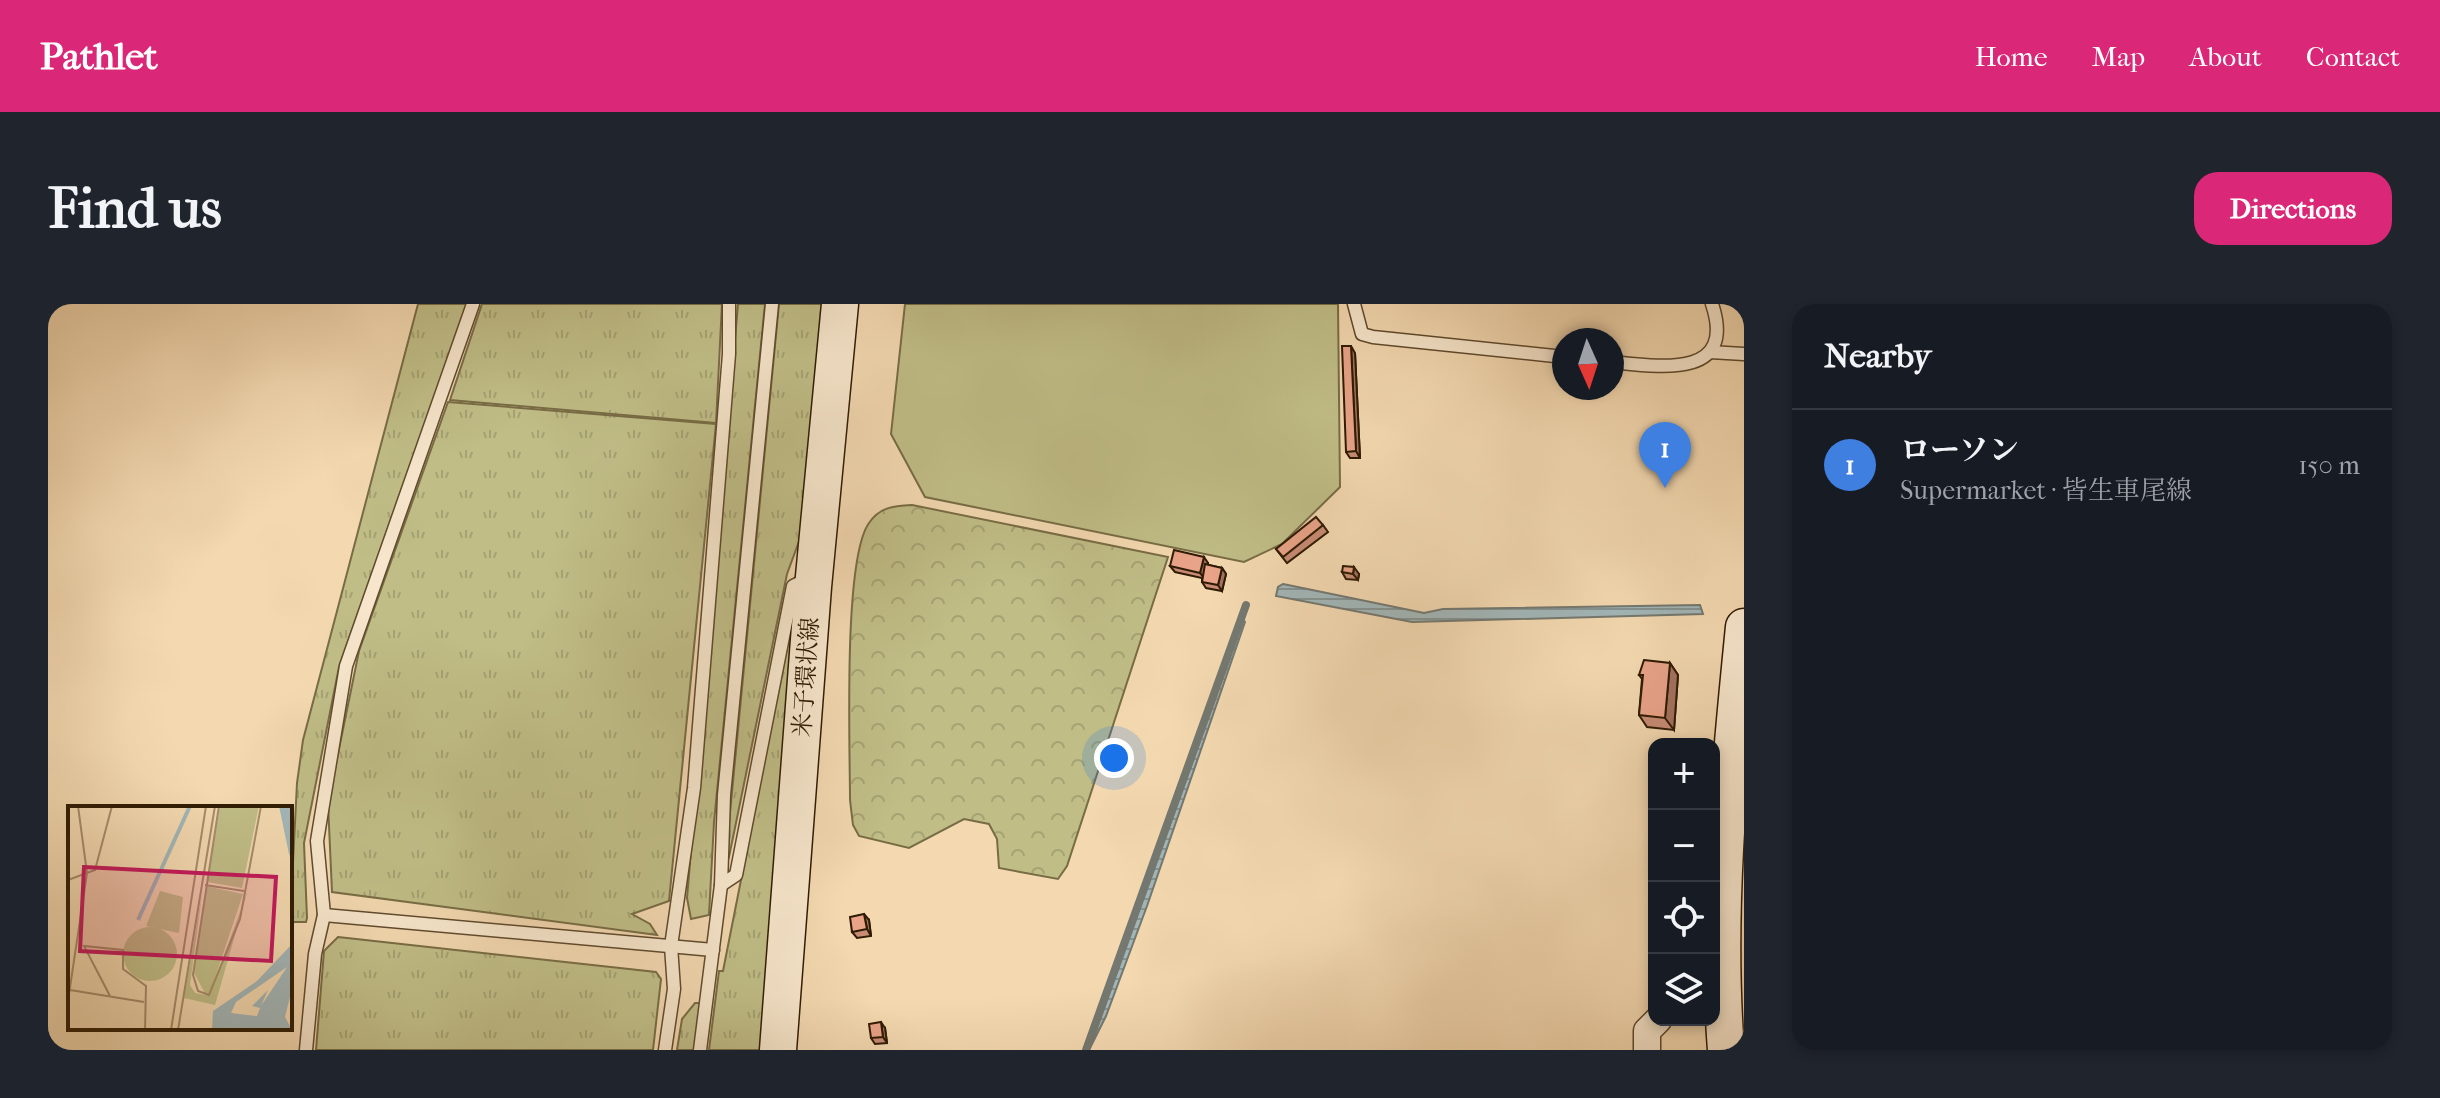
<!DOCTYPE html>
<meta charset="utf-8">
<style>
:root{--surface:#171b24;--page:#20242c;--text:#f1f3f6;--muted:#9ea1a6;--line:#363941;--accent:#db2777}
body{margin:0;font-family:"IM FELL French Canon","Noto Serif JP",serif;background:var(--page);color:var(--text)}
.controls{position:absolute;right:24px;bottom:24px;display:grid;overflow:hidden;border-radius:16px;box-shadow:0 4px 12px #0003}
.controls button{width:72px;height:72px;display:grid;place-items:center;padding:0;border:0;border-bottom:2px solid var(--line);background:var(--surface);color:var(--text);font:40px sans-serif}
.compass{position:absolute;left:1504px;top:24px;width:72px;height:72px;border-radius:50%;background:var(--surface);box-shadow:0 4px 12px #0003;rotate:177deg}
.you{position:absolute;left:1066px;top:454px;width:28px;height:28px;margin:-20px;border:6px solid #fff;border-radius:50%;background:#1a73e8;box-shadow:0 0 0 12px #1a73e833}
.badge{display:grid;place-items:center;width:52px;height:52px;border-radius:50%;background:var(--accent);color:#fff;font-size:26px;font-weight:700}
.pin{position:absolute;translate:-50% -66px;filter:drop-shadow(0 2px 4px #0008)}
.pin::after{content:'';position:absolute;top:42px;width:28px;height:24px;background:inherit;clip-path:polygon(0 0,100% 0,50% 100%)}
.list{margin:0;padding:0;list-style:none}
h2{display:flex;justify-content:space-between;align-items:center;height:104px;margin:0;padding:0 32px;font-size:34px}
h2 small{font-size:26px;font-weight:400;color:var(--muted)}
.list li{display:grid;grid-template-columns:52px 1fr auto;gap:24px;align-items:center;box-sizing:border-box;height:112px;padding:0 32px;border-top:2px solid var(--line)}
.list b{display:block;font-size:30px;white-space:nowrap}
.list p{margin:0;font-size:26px;white-space:nowrap;color:var(--muted)}
.list em{font-size:26px;font-style:normal;color:var(--muted)}
.icon{flex:none;width:44px;height:44px;fill:none;stroke:currentColor;stroke-width:2;stroke-linecap:round;stroke-linejoin:round}
.map{position:relative;flex:none;width:1696px;height:746px;overflow:hidden;border-radius:24px}
header{display:flex;align-items:center;gap:48px;box-sizing:border-box;height:112px;padding:0 40px;background:var(--accent);color:#fff}
header strong{font-size:38px}
nav{display:flex;gap:44px;margin-inline-start:auto;font-size:28px}
.intro{display:flex;align-items:center;justify-content:space-between;box-sizing:border-box;height:192px;padding:0 48px}
h1{margin:0;font-size:56px}
.button{padding:20px 36px;border-radius:24px;background:var(--accent);color:#fff;font-size:28px;font-weight:700}
main{display:flex;gap:48px;padding:0 48px}
aside{flex:1;background:var(--surface);border-radius:24px;box-shadow:0 4px 12px #0003}
.map>svg:first-child{display:block}
.grass{fill:url(#grass-tufts);stroke:#786c45;stroke-width:2}
.forest{fill:url(#forest-crowns);stroke:#786c45;stroke-width:2}
.pitch{fill:#c0bd87;stroke:#786c45;stroke-width:2}
.water{fill:url(#water-rules);stroke:#747870;stroke-width:2}
.lines{fill:none;stroke-linecap:round;stroke-linejoin:round}
.stream{stroke:#747870;stroke-width:8}
.service-casing{stroke:#604a2e;stroke-width:15}
.minor-casing{stroke:#604a2e;stroke-width:29}
.secondary-casing{stroke:#2f1b03;stroke-width:39}
.service{stroke:#f7e6cc;stroke-width:12}
.minor{stroke:#f7e6cc;stroke-width:26}
.secondary{stroke:#f7e6cc;stroke-width:36}
.wall{fill:#c88c75;stroke:#2f1b03;stroke-width:2}
.shaded-wall{fill:#a3725f;stroke:#2f1b03;stroke-width:2}
.building{fill:#e9a388;stroke:#2f1b03;stroke-width:2}
.labels{text-anchor:middle;dominant-baseline:central;stroke-width:6;stroke-linejoin:round;paint-order:stroke}
.street-label{font-size:24px;fill:#2f1b03;stroke:#f7e6cc}
.inset-river{fill:none;stroke:#a2b6b8;stroke-width:4}
.inset-road{fill:none;stroke:#a58c6b;stroke-width:2}
.view{fill:#c2185b;fill-opacity:0.15;stroke:#c2185b;stroke-width:4}
.inset-edge{fill:none;stroke:#2f1b03;stroke-width:4}
</style>
<header>
<strong>Pathlet</strong>
<nav><a>Home</a><a>Map</a><a>About</a><a>Contact</a></nav>
</header>
<div class="intro"><h1>Find us</h1><a class="button">Directions</a></div>
<main>
<div class="map">
<svg width="1696" height="746" viewBox="0 0 1696 746">
<defs>
<pattern id="grass-tufts" width="24" height="20" patternUnits="userSpaceOnUse" patternTransform="scale(2)"><rect width="24" height="20" fill="#c0bd87"/><path d="M3 7l-1-3M5 7V3M7 7l1-3M15 17l-1-3M17 17v-4M19 17l1-3" fill="none" stroke="#a5a273"/></pattern>
<pattern id="forest-crowns" width="20" height="18" patternUnits="userSpaceOnUse" patternTransform="scale(2)"><rect width="20" height="18" fill="#c0bd87"/><path d="M2 6a3 3 0 1 1 6 0M12 15a3 3 0 1 1 6 0" fill="none" stroke="#a5a273"/></pattern>
<pattern id="water-rules" width="6" height="5" patternUnits="userSpaceOnUse" patternTransform="scale(2)"><rect width="6" height="5" fill="#a2b6b8"/><path d="M0 2.5h6" fill="none" stroke="#849393"/></pattern>
</defs>
<rect width="100%" height="100%" fill="#f3d8b0"/>
<filter id="stains"><feTurbulence type="fractalNoise" baseFrequency=".0025" numOctaves="4"/><feColorMatrix values="0 0 0 0 .2 0 0 0 0 .09 0 0 0 0 .02 0 0 0 .5 -.17"/></filter>
<radialGradient id="worn" r=".72"><stop offset=".6" stop-color="#630" stop-opacity="0"/><stop offset="1" stop-color="#630" stop-opacity=".3"/></radialGradient>
<g class="grass">
<polygon points="370,0 419,0 291,363 256,539 259,614 258,618 242,618 249,479 255,436"/>
<polygon points="434,0 674,0 668,119 402,96"/>
<polygon points="690,0 717,0 666,518 661,611 643,615 639,594"/>
<polygon points="731,0 777,0 753,232 739,270 681,553 678,550"/>
<polygon points="400,98 668,120 621,597 584,610 602,620 609,631 284,588 280,499 311,347"/>
<polygon points="749,293 718,746 661,746 671,667 675,667"/>
<polygon points="290,633 608,668 613,675 605,746 268,746 276,647"/>
<polygon points="647,699 653,699 647,746 629,746 634,715"/>
</g>
<path class="forest" d="M864,201L1120,253L1019,562L1010,575L951,564L949,535L941,520L916,515L861,544L811,532L805,521L802,496C802,443 795,255 821,219C832,203 845,202 864,201Z"/>
<polygon class="pitch" points="857,0 1290,0 1292,183 1234,240 1196,258 877,193 843,130"/>
<g class="water">
<polygon points="1235,280 1376,309 1395,305 1652,301 1655,310 1364,318 1228,292 1230,283"/>
<polygon points="1194,314 1197,318 1099,602 1058,712 1041,746"/>
</g>
<g class="lines">
<polyline class="stream" points="1038,746 1198,301"/>
<g class="service-casing">
<g id="service">
<polyline points="1306,0 1314,30 1325,33 1516,53"/>
<polyline points="1662,48 1696,50"/>
<path d="M1564,58C1612,63 1689,75 1664,0"/>
<polyline points="673,581 688,571 745,282 759,275"/>
<polyline points="276,611 665,646"/>
<polyline points="258,746 267,650 276,611 269,537 298,362 425,0"/>
<polyline points="617,746 626,685 623,642 646,484 681,50 681,0"/>
<polyline points="652,746 673,581 676,491 724,0"/>
</g>
</g>
<g class="minor-casing">
<polyline id="minor" points="1599,746 1599,727 1610,716"/>
</g>
<g class="secondary-casing">
<g id="secondary">
<polyline points="730,746 765,283 792,0"/>
<path d="M1678,746C1667,605 1682,464 1696,323"/>
</g>
</g>
<use href="#service" class="service"/>
<use href="#minor" class="minor"/>
<use href="#secondary" class="secondary"/>
</g>
<g class="wall">
<polygon points="1307,49 1312,154 1302,154 1298,148"/>
<polygon points="1275,221 1280,228 1239,259 1228,245"/>
<polygon points="1160,259 1160,261 1174,264 1178,270 1174,287 1158,284 1154,278 1154,274 1127,268 1122,262"/>
<polygon points="1294,268 1311,270 1310,276 1298,275"/>
<polygon points="1622,359 1630,371 1626,426 1599,423 1591,411 1594,375 1591,371"/>
<polygon points="821,616 823,632 809,634 804,628"/>
<polygon points="837,724 839,739 827,740 823,734"/>
</g>
<g class="shaded-wall">
<polygon points="1303,42 1307,49 1312,154 1308,147"/>
<polygon points="1156,253 1160,259 1157,275 1152,269"/>
<polygon points="1306,263 1311,270 1310,276 1305,270"/>
<polygon points="1174,264 1178,270 1174,287 1170,281"/>
<polygon points="1622,359 1630,371 1626,426 1617,414"/>
<polygon points="816,610 821,616 823,632 819,625"/>
<polygon points="833,718 837,724 839,739 835,733"/>
</g>
<g class="building">
<polygon points="1294,42 1303,42 1308,147 1298,148"/>
<polygon points="1268,213 1275,221 1235,253 1228,245"/>
<polygon points="1126,246 1156,253 1152,269 1122,262"/>
<polygon points="1157,260 1174,264 1170,281 1154,278"/>
<polygon points="1295,262 1306,263 1305,270 1294,268"/>
<polygon points="1596,356 1622,359 1617,414 1591,411 1595,371 1591,371"/>
<polygon points="816,610 819,625 804,628 802,613"/>
<polygon points="833,718 835,733 823,734 821,720"/>
</g>
<g class="labels">
<g class="street-label">
<text transform="translate(758 373) rotate(-86)">米子環状線</text>
</g>
</g>
<g transform="translate(20 502)">
<rect width="224" height="224" fill="#f3d8b0"/>
<path d="M152,0H191L174,82L139,76ZM138,80L175,88L141,190L180,84L147,199L116,192L135,82L122,179L127,187L138,189L126,167Z" fill="#c0bd87"/>
<path d="M92,85L115,91L111,127L78,120Z" fill="#c0bd87"/>
<path d="M55 148a27 27 0 1 1 54 0a27 27 0 1 1-54 0Z" fill="#c0bd87"/>
<path d="M211,0H224V54L221,48ZM224,138V183L217,211L224,224H144L145,205L189,175ZM219,161L193,200L200,184L184,200L192,202L189,210L163,207L168,196Z" fill="#a2b6b8" fill-rule="evenodd"/>
<path class="inset-river" d="M70,114L122,0"/>
<path class="inset-road" d="M151,0L125,169L130,185L141,189L172,113L193,0M0,74L27,64L44,0M137,79L176,85M2,184L76,196M42,190L16,140L55,144V163L78,180L77,224M0,195L19,67L10,0M103,224L138,0M110,224L147,0"/>
<path class="view" d="M16,61L208,71L203,155L12,145Z"/>
<rect width="224" height="224" class="inset-edge"/>
</g>
<rect width="100%" height="100%" filter="url(#stains)"/>
<rect width="100%" height="100%" fill="url(#worn)"/>
</svg>
<div class="controls">
<button>+</button>
<button>−</button>
<button><svg class="icon" aria-label="locate" viewBox="0 0 24 24"><circle cx="12" cy="12" r="6"/><path d="M12 2v4M12 18v4M2 12h4M18 12h4"/></svg></button>
<button><svg class="icon" aria-label="layers" viewBox="0 0 24 24"><path d="M12 4l9 5-9 5-9-5zM3 14l9 5 9-5"/></svg></button>
</div>
<svg class="compass" viewBox="-18 -18 36 36"><path d="M0-13l5 13h-10z" fill="#e53935"/><path d="M0 13l5-13h-10z" fill="#9ea1a6"/></svg>
<div class="you"></div>
<div class="pin badge" style="left:1617px;top:184px;background:#3f7fe0">1</div>
</div>
<aside>
<h2>Nearby<small></small></h2>
<ul class="list">
<li><span class="badge" style="background:#3f7fe0">1</span><div><b>ローソン</b><p>Supermarket · 皆生車尾線</p></div><em>150 m</em></li>
</ul>
</aside>
</main>
